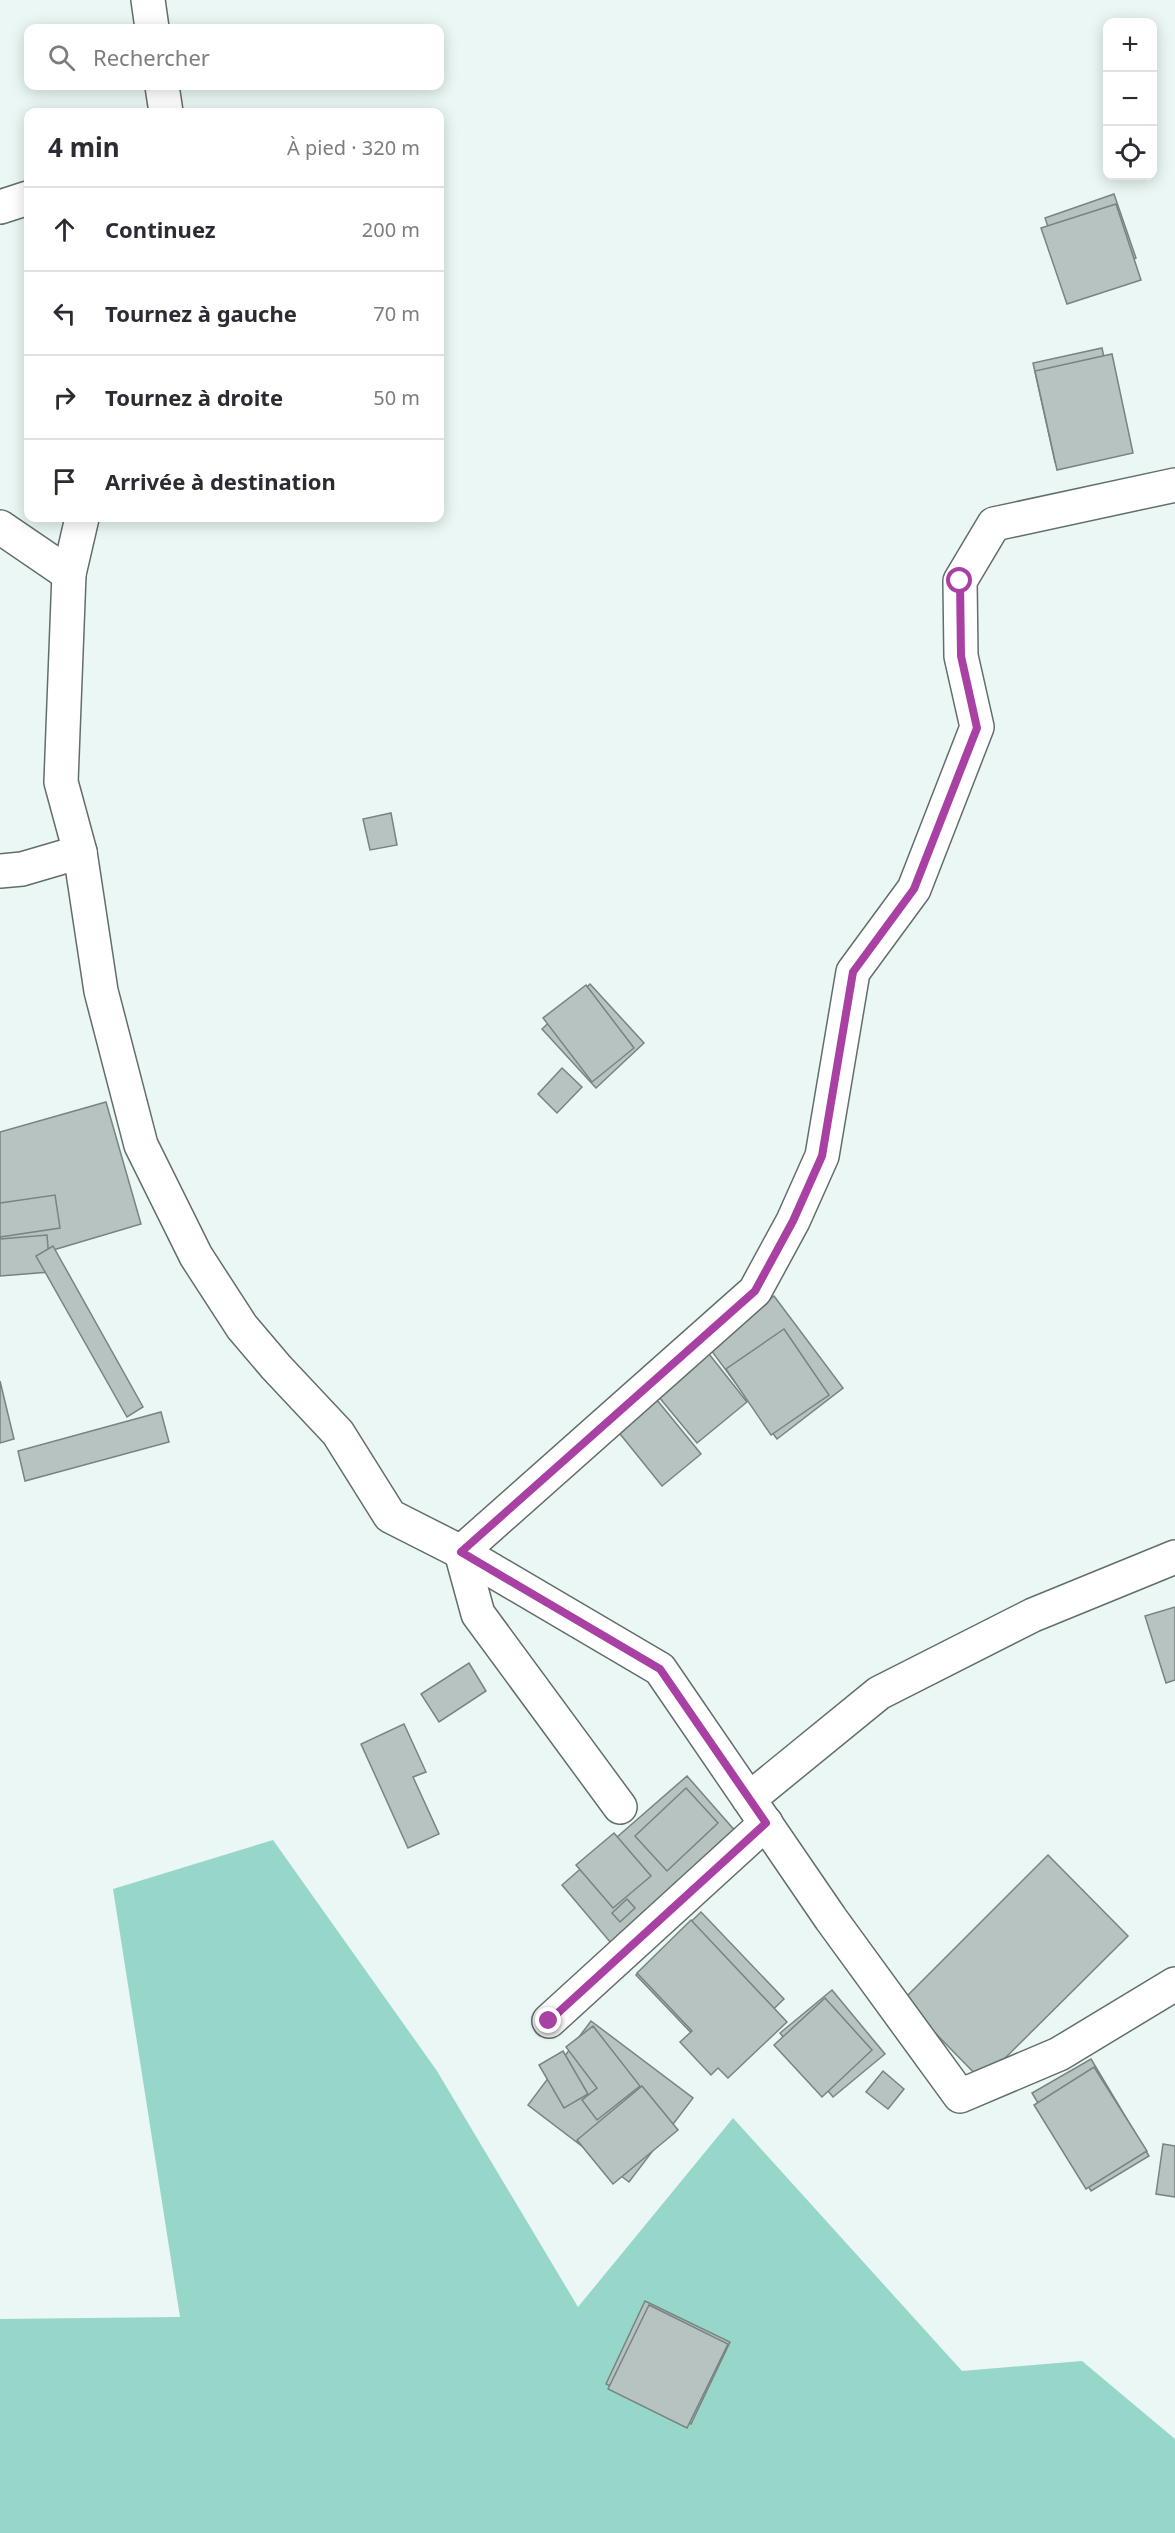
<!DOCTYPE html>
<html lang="fr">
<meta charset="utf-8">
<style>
:root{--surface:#fff;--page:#f2f2f3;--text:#2b2b33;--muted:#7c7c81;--line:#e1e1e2}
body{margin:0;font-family:"Noto Sans",sans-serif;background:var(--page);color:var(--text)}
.controls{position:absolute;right:18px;top:18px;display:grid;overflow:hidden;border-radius:12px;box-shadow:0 3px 15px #0003}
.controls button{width:54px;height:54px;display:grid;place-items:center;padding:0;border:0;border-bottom:2px solid var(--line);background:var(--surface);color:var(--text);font:30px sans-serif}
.stop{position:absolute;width:18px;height:18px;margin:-14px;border:4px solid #a941a4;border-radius:50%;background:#fff}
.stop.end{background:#a941a4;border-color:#fff;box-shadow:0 2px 6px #0008}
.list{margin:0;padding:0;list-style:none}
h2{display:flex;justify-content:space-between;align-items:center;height:78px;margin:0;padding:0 24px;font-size:26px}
h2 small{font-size:20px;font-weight:400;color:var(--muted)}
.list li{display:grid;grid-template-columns:39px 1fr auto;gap:18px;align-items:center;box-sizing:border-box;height:84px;padding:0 24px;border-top:2px solid var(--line)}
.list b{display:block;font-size:22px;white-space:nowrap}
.list em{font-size:20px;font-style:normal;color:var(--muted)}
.icon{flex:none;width:33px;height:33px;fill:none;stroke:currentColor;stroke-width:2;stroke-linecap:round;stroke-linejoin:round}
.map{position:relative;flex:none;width:1175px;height:2533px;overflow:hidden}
.search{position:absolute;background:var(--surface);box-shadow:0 3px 15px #0003;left:24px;top:24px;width:420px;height:66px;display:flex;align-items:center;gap:15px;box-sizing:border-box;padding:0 21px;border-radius:12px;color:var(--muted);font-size:22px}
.panel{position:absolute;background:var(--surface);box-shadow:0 3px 15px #0003;left:24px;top:108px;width:420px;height:414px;border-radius:12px}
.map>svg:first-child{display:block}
.green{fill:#97d7c9}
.building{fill:#b6c3c0;stroke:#788481;stroke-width:1.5}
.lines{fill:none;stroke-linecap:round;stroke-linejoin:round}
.minor-casing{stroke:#626e6b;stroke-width:36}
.minor{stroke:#fff;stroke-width:33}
.route{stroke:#a941a4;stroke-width:8}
</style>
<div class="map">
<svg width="1175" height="2533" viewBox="0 0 1175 2533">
<rect width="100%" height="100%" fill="#eaf7f4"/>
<polygon class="green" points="273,1840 437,2071 578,2307 733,2118 962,2371 1082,2361 1175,2439 1175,2533 0,2533 0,2319 180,2317 113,1889"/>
<g class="building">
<polygon points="1114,194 1136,258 1067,282 1045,218"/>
<polygon points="1116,204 1141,280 1067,304 1041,228"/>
<polygon points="1102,348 1123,446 1055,462 1033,363"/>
<polygon points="1112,354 1133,453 1057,470 1035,371"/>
<polygon points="391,813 397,845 370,850 363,819"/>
<polygon points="590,984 644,1043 596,1088 542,1029"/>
<polygon points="586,985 634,1048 592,1082 543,1018"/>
<polygon points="562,1068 582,1087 557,1113 538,1094"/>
<polygon points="106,1102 141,1224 6,1264 0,1243 0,1132"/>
<polygon points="55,1195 60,1228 0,1237 0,1203"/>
<polygon points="47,1235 50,1272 0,1276 0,1239"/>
<polygon points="53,1246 143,1407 127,1417 36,1256"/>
<polygon points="774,1296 843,1388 777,1439 708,1346"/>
<polygon points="784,1329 829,1395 771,1435 726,1369"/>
<polygon points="705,1349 747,1402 697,1443 654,1391"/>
<polygon points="639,1378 701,1454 662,1486 600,1409"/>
<polygon points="0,1381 14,1439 0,1443"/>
<polygon points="161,1412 169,1442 25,1481 18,1451"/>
<polygon points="1175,1607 1175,1680 1166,1683 1145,1616"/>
<polygon points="469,1663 486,1691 439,1722 421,1694"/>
<polygon points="404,1724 426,1772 413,1777 439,1834 408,1848 361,1744"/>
<polygon points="687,1776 737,1833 611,1943 562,1885"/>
<polygon points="686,1788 718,1823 667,1871 635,1836"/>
<polygon points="614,1833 651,1876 613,1908 576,1865"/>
<polygon points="1048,1855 1128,1936 982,2081 903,2000"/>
<polygon points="627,1899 635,1908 620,1922 612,1913"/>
<polygon points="701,1912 784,1999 719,2062 636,1975"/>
<polygon points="691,1920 787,2022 728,2078 718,2068 711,2075 680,2042 692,2031 637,1973"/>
<polygon points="832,1990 885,2054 833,2097 780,2033"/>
<polygon points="825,1998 872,2050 822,2097 774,2045"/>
<polygon points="591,2021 693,2098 629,2182 528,2105"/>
<polygon points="593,2026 640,2086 597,2120 582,2100 597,2088 566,2047"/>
<polygon points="563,2051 588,2094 564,2108 539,2065"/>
<polygon points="1091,2059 1149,2156 1091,2191 1032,2093"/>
<polygon points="1094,2067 1147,2151 1086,2189 1034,2105"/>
<polygon points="883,2071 904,2089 888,2109 866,2092"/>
<polygon points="642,2086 678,2130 613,2184 577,2140"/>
<polygon points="1163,2144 1175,2146 1175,2197 1156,2194"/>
<polygon points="645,2301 730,2342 691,2424 606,2384"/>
<polygon points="649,2305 728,2344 687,2428 608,2389"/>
</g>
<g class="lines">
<g class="minor-casing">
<g id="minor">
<polyline points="148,0 152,28"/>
<polyline points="162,86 166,112"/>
<polyline points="0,207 28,198"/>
<polyline points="82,518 69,574 61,782 80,852 101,991 141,1145 196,1256 242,1327 276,1367 338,1433 390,1516 461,1552 755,1291 793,1221 822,1156 853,972 914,889 977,727 961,656 960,581 994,524 1175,485"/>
<polyline points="0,527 69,574"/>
<polyline points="0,871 22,869 80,852"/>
<polyline points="461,1552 660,1669 831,1919 960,2096 1059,2054 1175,1984"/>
<polyline points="461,1552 478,1614 620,1807"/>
<polyline points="749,1799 879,1693 1033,1615 1175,1557"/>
<polyline points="549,2021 766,1823"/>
</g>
</g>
<use href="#minor" class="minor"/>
</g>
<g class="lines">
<polyline class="route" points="549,2021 766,1823 660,1669 461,1552 755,1291 793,1221 822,1156 853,972 914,889 977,728 961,656 960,581"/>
</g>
</svg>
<div class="controls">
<button>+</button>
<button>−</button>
<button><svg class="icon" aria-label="locate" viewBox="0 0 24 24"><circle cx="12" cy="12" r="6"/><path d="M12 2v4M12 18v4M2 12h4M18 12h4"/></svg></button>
</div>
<div class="stop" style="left:960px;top:581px"></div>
<div class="stop end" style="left:549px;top:2021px"></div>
<div class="search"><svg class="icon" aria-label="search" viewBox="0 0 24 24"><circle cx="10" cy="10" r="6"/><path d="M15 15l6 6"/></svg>Rechercher</div>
<section class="panel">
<h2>4 min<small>À pied · 320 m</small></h2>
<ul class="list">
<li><svg class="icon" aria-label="ahead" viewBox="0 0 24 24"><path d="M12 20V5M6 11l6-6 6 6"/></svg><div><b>Continuez</b></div><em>200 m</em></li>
<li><svg class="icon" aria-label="left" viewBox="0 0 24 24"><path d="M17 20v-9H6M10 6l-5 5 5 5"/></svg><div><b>Tournez à gauche</b></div><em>70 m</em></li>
<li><svg class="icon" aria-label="right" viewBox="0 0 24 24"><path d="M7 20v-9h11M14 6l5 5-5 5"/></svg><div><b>Tournez à droite</b></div><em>50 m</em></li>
<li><svg class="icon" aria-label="arrive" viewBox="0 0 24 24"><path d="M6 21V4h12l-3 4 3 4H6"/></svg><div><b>Arrivée à destination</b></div></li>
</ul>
</section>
</div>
